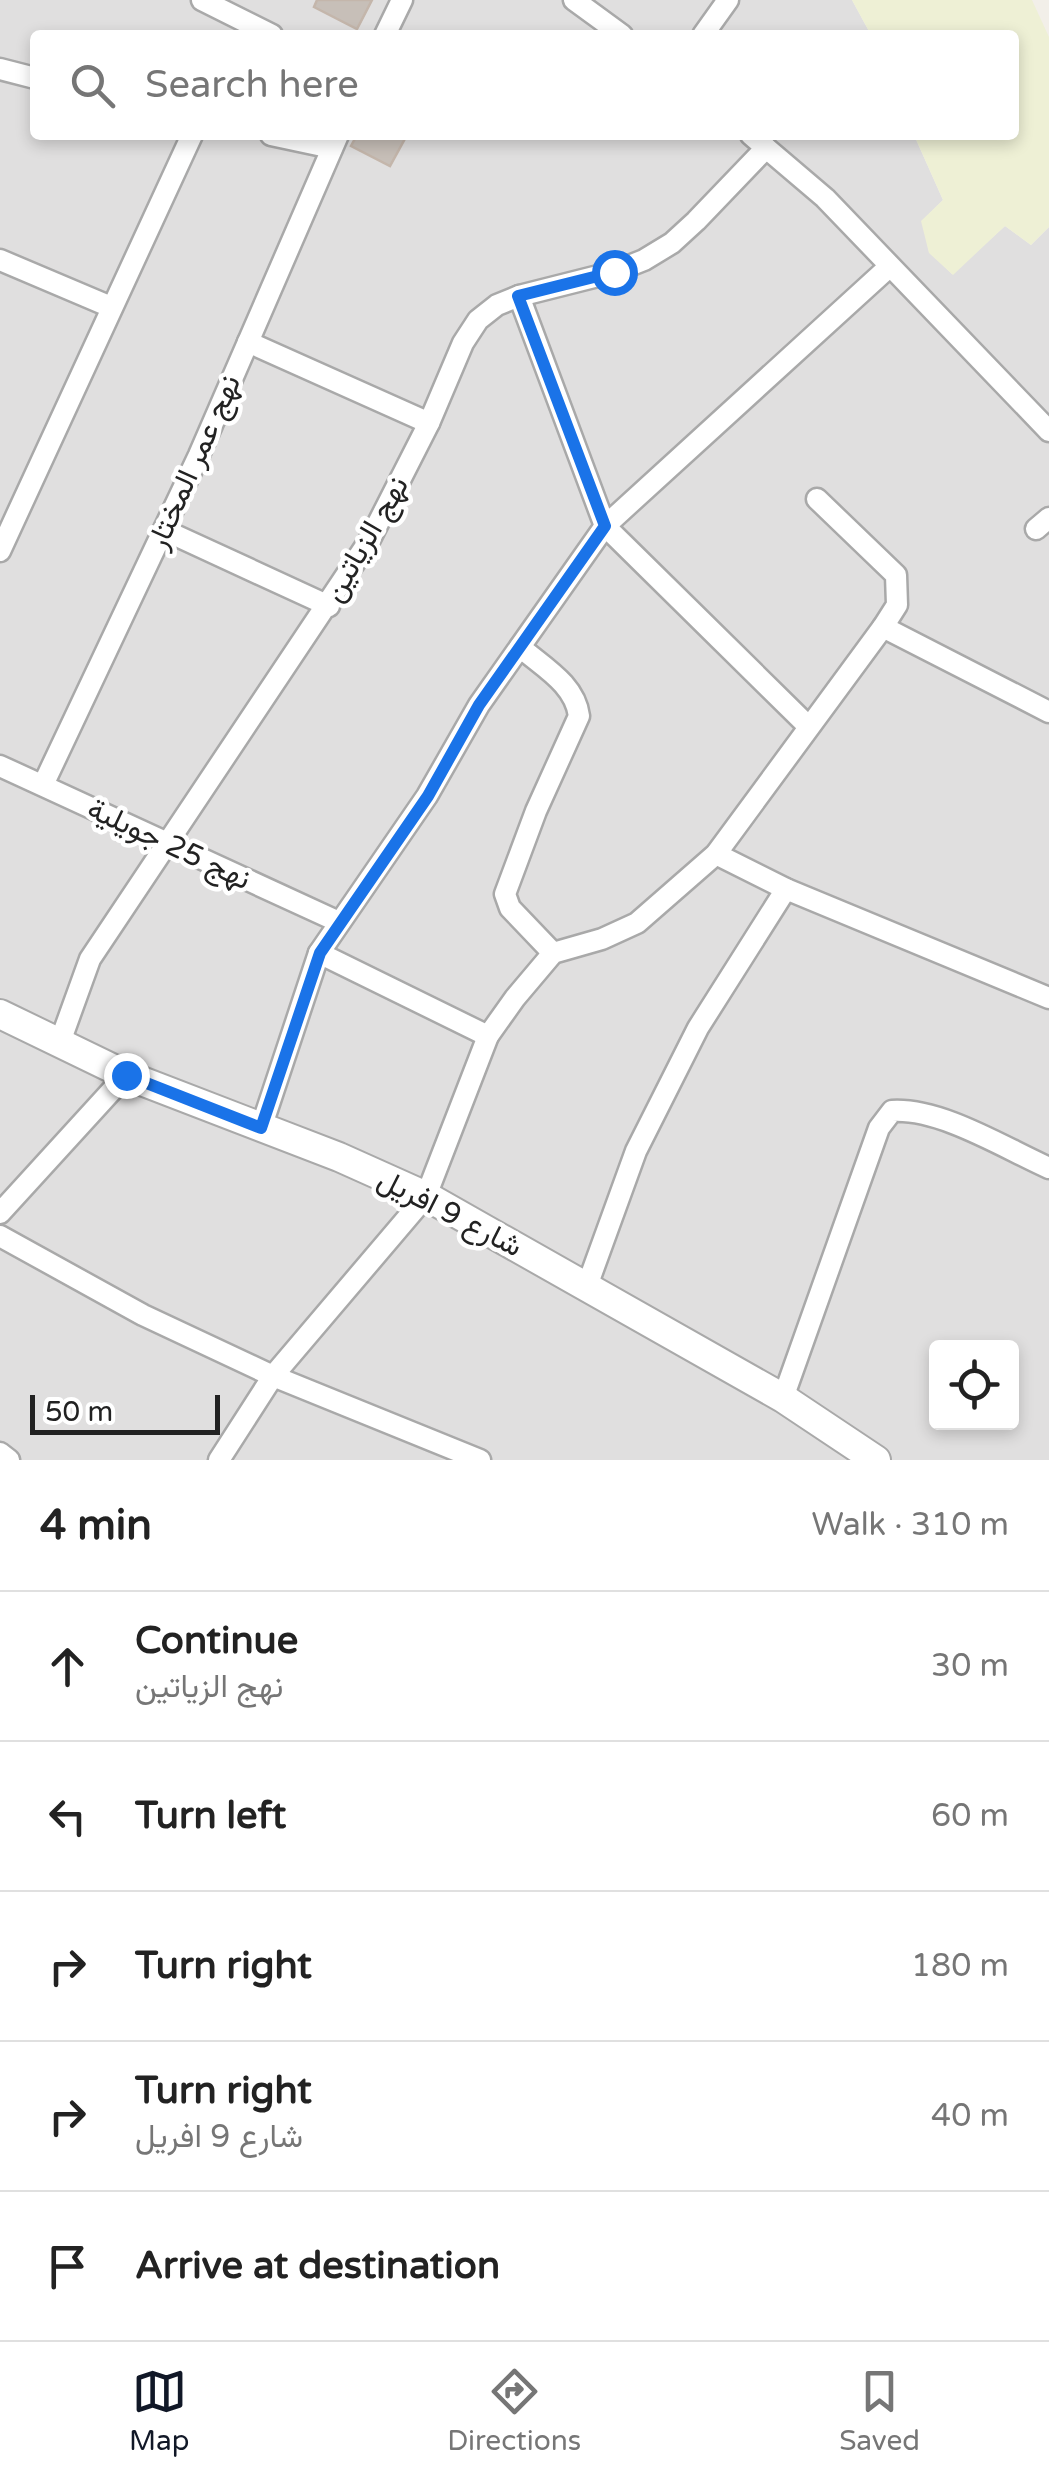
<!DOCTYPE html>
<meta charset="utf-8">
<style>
:root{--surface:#fff;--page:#f2f2f2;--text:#222;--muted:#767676;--line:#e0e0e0;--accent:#111827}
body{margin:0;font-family:"Varela Round",Vazirmatn,sans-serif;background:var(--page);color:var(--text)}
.controls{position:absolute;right:30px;bottom:30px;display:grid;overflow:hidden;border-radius:10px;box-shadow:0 5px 15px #0003}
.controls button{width:90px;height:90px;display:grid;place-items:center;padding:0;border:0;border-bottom:2px solid var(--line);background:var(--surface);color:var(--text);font:50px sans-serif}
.scale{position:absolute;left:30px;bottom:25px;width:190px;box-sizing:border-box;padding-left:10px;border:5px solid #222;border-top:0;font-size:28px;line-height:35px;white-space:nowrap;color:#222;-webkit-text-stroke:8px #fff;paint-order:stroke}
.stop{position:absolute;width:30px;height:30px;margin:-22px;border:8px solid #1a73e8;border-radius:50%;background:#fff}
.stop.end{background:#1a73e8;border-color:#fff;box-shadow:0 2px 10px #0008}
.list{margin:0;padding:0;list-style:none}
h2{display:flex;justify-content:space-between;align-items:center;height:130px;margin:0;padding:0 40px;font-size:42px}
h2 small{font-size:32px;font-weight:400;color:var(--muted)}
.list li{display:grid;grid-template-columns:65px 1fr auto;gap:30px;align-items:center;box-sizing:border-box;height:150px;padding:0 40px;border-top:2px solid var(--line)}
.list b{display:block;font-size:38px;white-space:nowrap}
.list p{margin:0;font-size:32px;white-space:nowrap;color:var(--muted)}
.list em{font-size:32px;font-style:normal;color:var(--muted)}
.icon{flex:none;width:55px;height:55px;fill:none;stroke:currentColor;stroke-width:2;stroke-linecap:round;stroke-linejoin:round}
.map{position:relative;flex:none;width:1049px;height:1460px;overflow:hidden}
.search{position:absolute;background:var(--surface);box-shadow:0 5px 15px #0003;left:30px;right:30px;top:30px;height:110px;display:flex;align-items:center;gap:25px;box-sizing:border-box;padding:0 35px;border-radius:10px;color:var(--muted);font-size:38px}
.sheet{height:880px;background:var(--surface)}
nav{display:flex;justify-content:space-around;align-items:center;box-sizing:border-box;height:140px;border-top:2px solid var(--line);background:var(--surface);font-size:28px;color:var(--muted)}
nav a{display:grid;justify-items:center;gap:5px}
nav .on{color:var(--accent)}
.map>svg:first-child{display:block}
.residential{fill:#e0dfdf;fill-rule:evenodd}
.farmland{fill:#eef0d5}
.building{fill:#c7bfb8;stroke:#c4b6ab;stroke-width:2.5}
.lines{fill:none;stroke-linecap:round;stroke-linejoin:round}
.minor-casing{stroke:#a9a9a9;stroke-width:25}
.tertiary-casing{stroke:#a9a9a9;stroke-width:32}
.minor{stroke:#fff;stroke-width:20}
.tertiary{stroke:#fff;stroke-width:28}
.route{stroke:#1a73e8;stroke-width:12}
.labels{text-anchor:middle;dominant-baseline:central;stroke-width:9;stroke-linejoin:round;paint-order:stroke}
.street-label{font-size:30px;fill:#222;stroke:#fff}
</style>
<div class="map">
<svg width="1049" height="1460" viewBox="0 0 1049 1460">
<rect width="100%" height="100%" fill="#f2efe9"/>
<path class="residential" d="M0,0H852L871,35H35V135H914L943,200L922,221L929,252L952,274L1005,226L1031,245L1049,227V1460H0ZM936,1348H1012V1422H936Z"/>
<polygon class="farmland" points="852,0 1032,0 1049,37 1049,227 1031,245 1005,226 953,275 929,253 921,221 943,200 914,135 1014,135 1014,35 871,35"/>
<g class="building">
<polygon points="317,0 372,0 357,29 314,7"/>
<polygon points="357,135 407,135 390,166 351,146"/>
</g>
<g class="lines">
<g class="minor-casing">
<g id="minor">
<polyline points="202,0 272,35"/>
<polyline points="574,0 622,35"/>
<polyline points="385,35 402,0"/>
<polyline points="703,35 728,0"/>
<polyline points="0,69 35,78"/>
<polyline points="271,135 332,148"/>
<polyline points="751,135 825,198 1049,431"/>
<polyline points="0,260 111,307"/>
<polyline points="519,296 605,526 808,726"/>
<polyline points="248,342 429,423"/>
<polyline points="1036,529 1049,518"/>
<polyline points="164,530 329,606"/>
<polyline points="0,551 192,135"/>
<polyline points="883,627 1049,712"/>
<path d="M520,647C543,667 575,684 579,716L536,811L505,894L510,908L553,953"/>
<polyline points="0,766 339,922"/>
<polyline points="43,785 199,455 338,135"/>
<polyline points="716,854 786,889 1049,998"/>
<polyline points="319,953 488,1036"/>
<polyline points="60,1042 90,959 369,541 429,423 463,343 478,320 497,305 519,296 614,272 644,260 672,243 696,221 766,148"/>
<polyline points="261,1128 319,953 427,796 479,705 605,526 889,267"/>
<polyline points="0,1213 126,1075"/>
<polyline points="0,1236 143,1315 273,1376 480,1460"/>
<polyline points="587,1286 636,1151 698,1028 786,889"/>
<path d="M783,1398L879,1128L892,1111C941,1108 1004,1148 1049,1168"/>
<polyline points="0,1453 9,1460"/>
<polyline points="219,1460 273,1376 426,1196 488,1036 515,998 553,953 602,939 637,923 716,854 883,627 897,605 896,575 817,499"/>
</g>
</g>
<g class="tertiary-casing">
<polyline id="tertiary" points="0,1014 126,1075 339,1157 426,1196 783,1398 876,1460"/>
</g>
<use href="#minor" class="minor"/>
<use href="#tertiary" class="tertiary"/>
</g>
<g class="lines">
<polyline class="route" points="126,1075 261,1128 320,953 428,796 479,705 605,526 518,296 614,272"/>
</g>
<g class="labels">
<g class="street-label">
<text transform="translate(194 462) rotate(-66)">نهج عمر المختار</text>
<text transform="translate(366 539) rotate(-60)">نهج الزياتين</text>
<text transform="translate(169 844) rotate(25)">نهج 25 جويلية</text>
<text transform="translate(450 1213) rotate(27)">شارع 9 افريل</text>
</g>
</g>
</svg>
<div class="controls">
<button><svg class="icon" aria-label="locate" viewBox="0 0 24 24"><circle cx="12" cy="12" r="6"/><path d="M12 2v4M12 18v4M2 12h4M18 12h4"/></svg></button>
</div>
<div class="scale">50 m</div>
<div class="stop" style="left:614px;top:272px"></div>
<div class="stop end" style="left:126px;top:1075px"></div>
<div class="search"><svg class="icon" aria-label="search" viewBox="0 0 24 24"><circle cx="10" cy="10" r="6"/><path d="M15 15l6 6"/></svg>Search here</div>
</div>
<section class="sheet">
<h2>4 min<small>Walk · 310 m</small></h2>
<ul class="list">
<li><svg class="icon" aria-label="ahead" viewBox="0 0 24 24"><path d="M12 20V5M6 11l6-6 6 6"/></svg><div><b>Continue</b><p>نهج الزياتين</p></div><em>30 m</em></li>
<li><svg class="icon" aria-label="left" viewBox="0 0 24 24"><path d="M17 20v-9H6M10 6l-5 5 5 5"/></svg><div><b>Turn left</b></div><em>60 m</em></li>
<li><svg class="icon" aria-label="right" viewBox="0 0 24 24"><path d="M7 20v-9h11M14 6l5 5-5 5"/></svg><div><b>Turn right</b></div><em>180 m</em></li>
<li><svg class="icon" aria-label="right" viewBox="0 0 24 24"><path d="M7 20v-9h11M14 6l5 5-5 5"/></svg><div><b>Turn right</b><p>شارع 9 افريل</p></div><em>40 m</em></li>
<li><svg class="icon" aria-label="arrive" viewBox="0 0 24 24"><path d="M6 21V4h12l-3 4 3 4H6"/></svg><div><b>Arrive at destination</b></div></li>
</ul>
</section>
<nav>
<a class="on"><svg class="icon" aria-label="map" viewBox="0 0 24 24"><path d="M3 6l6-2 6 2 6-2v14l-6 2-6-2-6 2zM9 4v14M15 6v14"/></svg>Map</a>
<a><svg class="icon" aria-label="directions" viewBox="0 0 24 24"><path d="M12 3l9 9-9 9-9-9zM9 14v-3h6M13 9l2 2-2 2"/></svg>Directions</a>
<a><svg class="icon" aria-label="saved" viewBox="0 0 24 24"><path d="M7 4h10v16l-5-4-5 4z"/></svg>Saved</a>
</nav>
